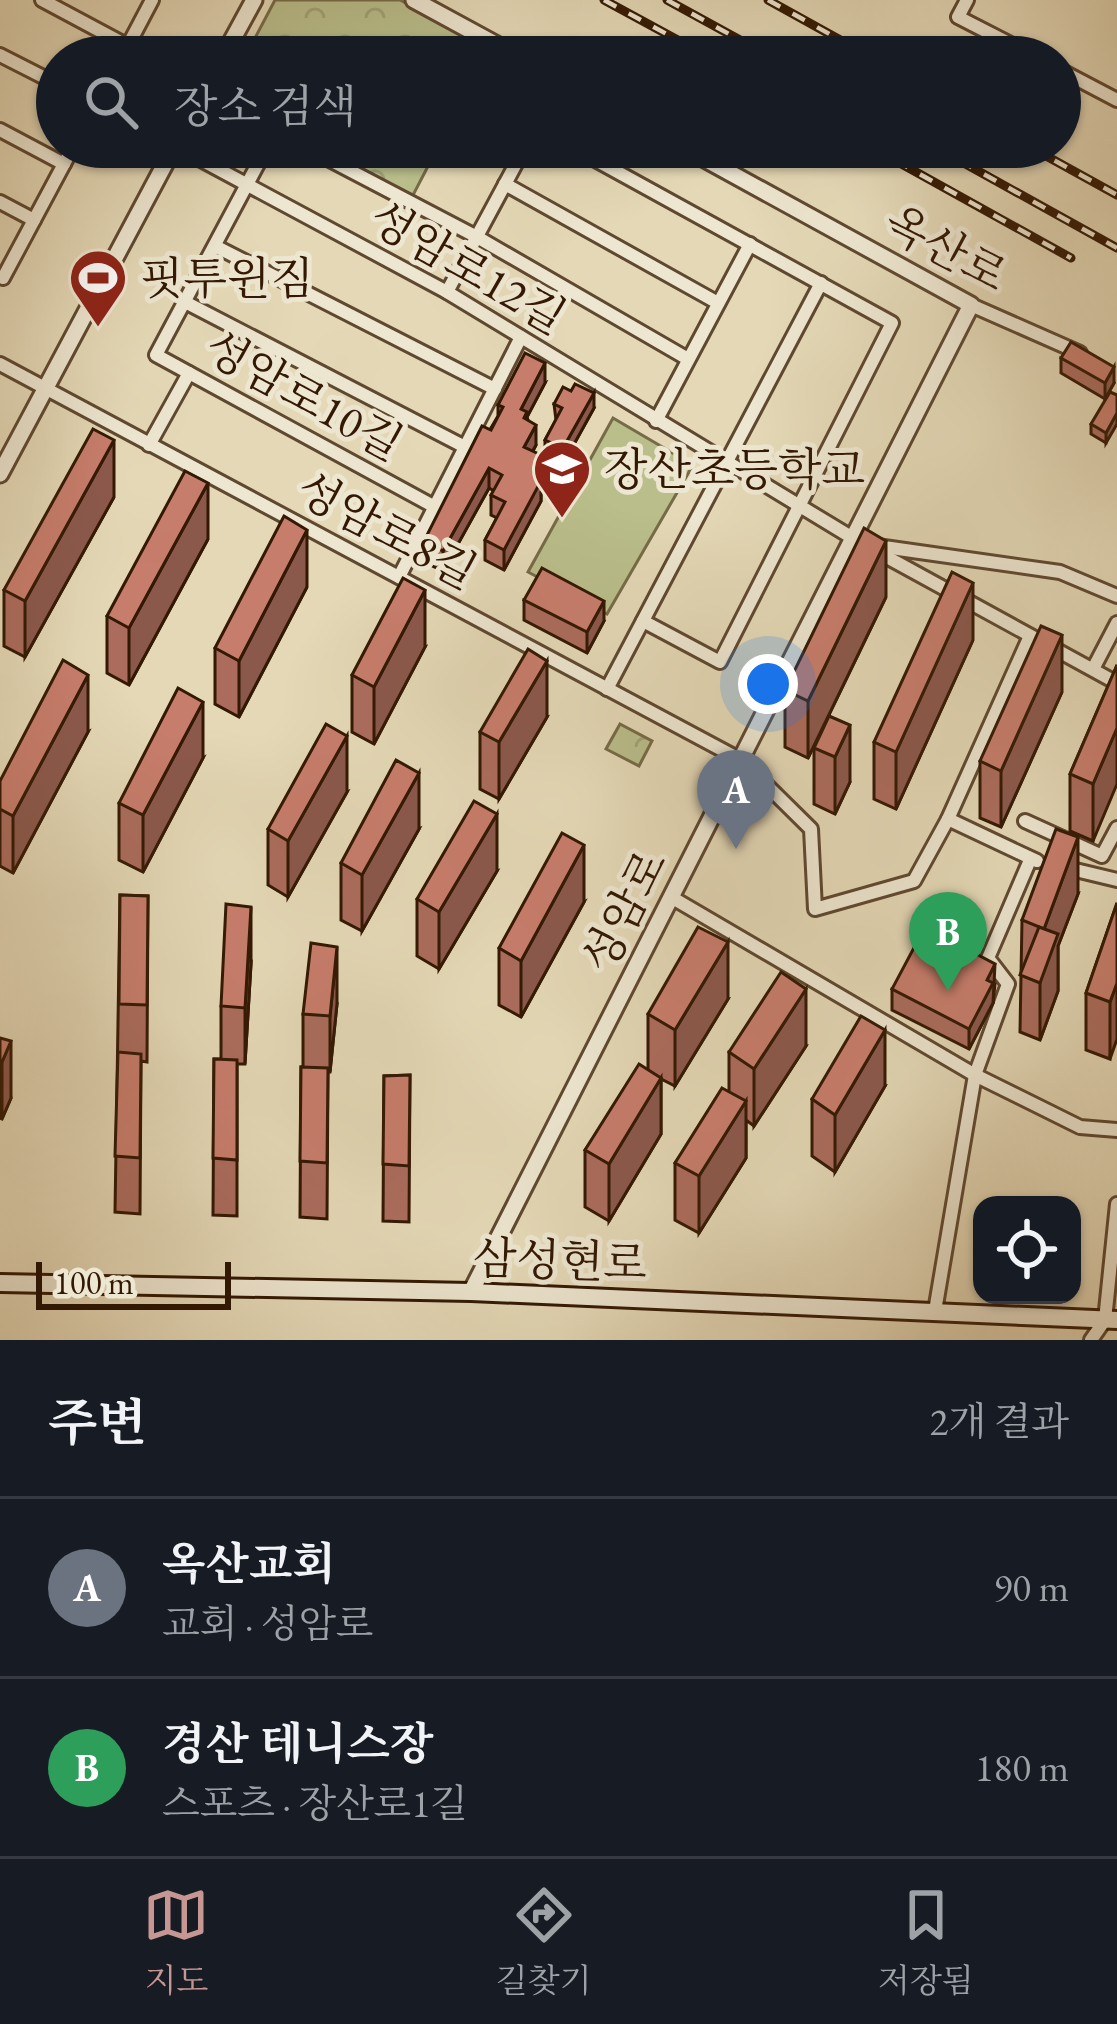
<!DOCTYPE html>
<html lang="ko">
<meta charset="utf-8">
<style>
:root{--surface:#171b24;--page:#20242c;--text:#f1f3f6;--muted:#9ea1a6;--line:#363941;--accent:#c59692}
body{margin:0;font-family:"EB Garamond","Noto Serif KR",serif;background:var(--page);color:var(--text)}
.controls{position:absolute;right:36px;bottom:36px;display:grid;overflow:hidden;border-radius:24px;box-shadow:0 3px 9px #0004}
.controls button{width:108px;height:108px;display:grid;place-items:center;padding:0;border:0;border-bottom:3px solid var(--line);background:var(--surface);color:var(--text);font:60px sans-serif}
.scale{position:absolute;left:36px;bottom:30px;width:195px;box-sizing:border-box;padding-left:12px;border:6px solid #331803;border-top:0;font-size:33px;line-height:42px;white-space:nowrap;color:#331803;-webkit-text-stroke:9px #ede6d0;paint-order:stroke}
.you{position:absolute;left:768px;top:684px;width:42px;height:42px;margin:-30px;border:9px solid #fff;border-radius:50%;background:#1a73e8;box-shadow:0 0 0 18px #1a73e833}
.badge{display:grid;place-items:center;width:78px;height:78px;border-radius:50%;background:var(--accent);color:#fff;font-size:39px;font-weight:700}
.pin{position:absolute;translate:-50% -99px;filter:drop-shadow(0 3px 6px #0008)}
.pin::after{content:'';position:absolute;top:63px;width:42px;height:36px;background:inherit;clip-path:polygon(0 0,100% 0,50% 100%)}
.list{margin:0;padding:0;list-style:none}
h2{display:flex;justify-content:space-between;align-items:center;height:156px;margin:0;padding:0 48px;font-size:51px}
h2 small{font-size:39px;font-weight:400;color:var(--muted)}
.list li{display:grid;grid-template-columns:78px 1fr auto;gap:36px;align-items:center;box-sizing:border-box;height:180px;padding:0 48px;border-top:3px solid var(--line)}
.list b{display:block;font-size:45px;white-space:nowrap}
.list p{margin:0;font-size:39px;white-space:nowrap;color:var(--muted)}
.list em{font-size:39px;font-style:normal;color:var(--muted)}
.icon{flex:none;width:66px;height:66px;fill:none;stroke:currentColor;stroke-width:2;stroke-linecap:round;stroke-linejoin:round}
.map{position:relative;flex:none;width:1117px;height:1340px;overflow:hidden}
.search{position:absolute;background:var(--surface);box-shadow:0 3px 9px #0004;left:36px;right:36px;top:36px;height:132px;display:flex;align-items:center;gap:30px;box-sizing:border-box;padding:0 42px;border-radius:66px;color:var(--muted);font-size:45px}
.sheet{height:516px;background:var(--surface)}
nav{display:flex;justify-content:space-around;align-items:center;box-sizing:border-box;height:168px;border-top:3px solid var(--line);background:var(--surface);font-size:33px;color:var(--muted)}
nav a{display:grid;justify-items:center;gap:6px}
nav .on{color:var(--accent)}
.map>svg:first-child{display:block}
.forest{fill:url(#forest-crowns);stroke:#766b47;stroke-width:3}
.pitch{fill:#b9be8b;stroke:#766b47;stroke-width:3}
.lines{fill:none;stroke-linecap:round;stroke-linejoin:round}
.minor-casing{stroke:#5f4830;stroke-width:18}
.tertiary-casing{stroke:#5f4830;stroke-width:21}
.secondary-casing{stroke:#331803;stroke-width:22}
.minor{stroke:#ede6d0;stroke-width:12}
.tertiary{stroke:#ede6d0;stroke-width:15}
.secondary{stroke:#ede6d0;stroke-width:16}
.rail-casing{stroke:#331803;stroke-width:9}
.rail{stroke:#ede6d0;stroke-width:4.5;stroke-dasharray:14;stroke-linecap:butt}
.wall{fill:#ab6c5d;stroke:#331803;stroke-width:3}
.shaded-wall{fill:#8b584c;stroke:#331803;stroke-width:3}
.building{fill:#c77d6c;stroke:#331803;stroke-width:3}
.labels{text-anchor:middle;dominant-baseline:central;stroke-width:10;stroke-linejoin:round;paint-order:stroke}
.street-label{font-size:45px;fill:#331803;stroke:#ede6d0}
.poi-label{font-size:45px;fill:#331803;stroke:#ede6d0;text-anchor:start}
</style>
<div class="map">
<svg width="1117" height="1340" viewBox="0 0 1117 1340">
<defs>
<pattern id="forest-crowns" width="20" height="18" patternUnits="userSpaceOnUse" patternTransform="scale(3)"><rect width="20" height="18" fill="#b9be8b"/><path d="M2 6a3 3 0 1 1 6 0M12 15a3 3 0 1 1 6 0" fill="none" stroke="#a0a376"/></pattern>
</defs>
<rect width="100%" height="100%" fill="#e4d8b6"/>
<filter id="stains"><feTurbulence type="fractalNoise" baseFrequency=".00167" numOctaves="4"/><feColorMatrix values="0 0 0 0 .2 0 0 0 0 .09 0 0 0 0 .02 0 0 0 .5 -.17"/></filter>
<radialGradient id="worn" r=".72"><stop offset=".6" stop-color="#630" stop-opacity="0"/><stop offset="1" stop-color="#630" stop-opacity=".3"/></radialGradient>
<g class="forest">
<polygon points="275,0 400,0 508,57 245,57"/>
<polygon points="313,147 438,147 411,199"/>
<polygon points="620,724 652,741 639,766 606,749"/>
</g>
<polygon class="pitch" points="613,418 693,465 607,614 528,572"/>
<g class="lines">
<g class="minor-casing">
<g id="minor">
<polyline points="42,0 128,46"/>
<polyline points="967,0 958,17 1036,57"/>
<polyline points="0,55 57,84"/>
<polyline points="122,57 152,0"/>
<polyline points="1060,70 1117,100"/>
<polyline points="0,130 64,164"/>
<polyline points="177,147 447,292 856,540"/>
<polyline points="267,147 156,355 435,507"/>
<polyline points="305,147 477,237 688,359"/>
<polyline points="572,147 892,323 720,662 643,621"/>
<polyline points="505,184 718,303"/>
<polyline points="0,202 34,220"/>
<polyline points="215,246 495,389"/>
<polyline points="0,277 3,278 73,147"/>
<polyline points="447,292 525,147"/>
<polyline points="185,302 465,447"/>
<polyline points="971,305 1080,353"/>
<polyline points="0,364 741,760 811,829 815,909 914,881 948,819"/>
<polyline points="656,421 750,244"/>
<polyline points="149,445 189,373"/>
<polyline points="870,545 1060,572 1117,596"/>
<polyline points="874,550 1117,683"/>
<polyline points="399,577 521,337"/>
<polyline points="1030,636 948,819 1037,861"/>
<polyline points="1093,669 1117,623"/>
<polyline points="607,689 821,283"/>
<polyline points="1025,821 1102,856 1117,828"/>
<polyline points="1063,867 1117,880"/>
<polyline points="671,897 975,1075 1080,1127 1117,1130"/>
<polyline points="935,1311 975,1075 1008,984 988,958 1030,860"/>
<polyline points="1091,1340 1105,1320 1117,1204"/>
</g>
</g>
<g class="tertiary-casing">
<g id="tertiary">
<polyline points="414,0 519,57"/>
<polyline points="223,57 254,0"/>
<polyline points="0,474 174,147"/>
<polyline points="471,1292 971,305 683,147"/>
</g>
</g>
<g class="secondary-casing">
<polyline id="secondary" points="0,1283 471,1292 1117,1320"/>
</g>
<use href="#minor" class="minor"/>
<use href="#tertiary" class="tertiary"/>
<use href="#secondary" class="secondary"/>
<g class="rail-casing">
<g id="rail">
<polyline points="604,0 709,57"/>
<polyline points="667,0 771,57"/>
<polyline points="768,0 871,57"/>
<polyline points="871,147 1071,258"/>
<polyline points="935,147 1117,248"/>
<polyline points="1030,147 1117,195"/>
</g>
</g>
<use href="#rail" class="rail"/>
</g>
<g class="wall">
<polygon points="1061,358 1114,383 1105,399 1061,373"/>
<polygon points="545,383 527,417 536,445 533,451 544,487 541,492 541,501 504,570 485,560 485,540 497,518 491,515 491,495 494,491 489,488 443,571 424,562 424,541 498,416 498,405"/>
<polygon points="1117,395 1106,443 1091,434 1091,424"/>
<polygon points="554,404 594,408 563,464 545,455 545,440 556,420"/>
<polygon points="114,497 25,657 4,646 4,590"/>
<polygon points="208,539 129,685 107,673 107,616"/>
<polygon points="307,587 239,717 215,704 215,648"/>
<polygon points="886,597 808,758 785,747 785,690"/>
<polygon points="524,600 604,621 587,653 524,620"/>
<polygon points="973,640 896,809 874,799 874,742"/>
<polygon points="425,647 374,744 352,732 352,675"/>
<polygon points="1117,665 1093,841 1070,831 1070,774"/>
<polygon points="1062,692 1001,827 980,818 980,761"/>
<polygon points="829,716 850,782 835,814 814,804 814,748"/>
<polygon points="547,717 499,799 480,789 480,732"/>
<polygon points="88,732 13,873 0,866 0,781"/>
<polygon points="203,758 143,872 119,860 119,803"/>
<polygon points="347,792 288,897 268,885 268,829"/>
<polygon points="419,829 362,931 341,920 341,863"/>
<polygon points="497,871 439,969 417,956 417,899"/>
<polygon points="1078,894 1058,946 1058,991 1040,1040 1020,1032 1022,920"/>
<polygon points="120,895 148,896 147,1062 141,1061 140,1214 115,1212"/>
<polygon points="584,902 521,1017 499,1005 499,948"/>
<polygon points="1117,903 1110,1059 1086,1050 1086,993"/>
<polygon points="251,964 245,1064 237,1064 237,1216 213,1215 214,1059 221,1059 221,1006"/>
<polygon points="995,984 993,1003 969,1049 892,1010 892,989"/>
<polygon points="728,999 675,1086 661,1079 661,1134 609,1221 585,1207 585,1150 648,1070 648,1014"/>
<polygon points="337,1004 330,1072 328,1072 327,1219 300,1217 301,1067 303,1067 303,1014"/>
<polygon points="0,1038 11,1098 2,1119 0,1118"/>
<polygon points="806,1046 754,1126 746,1120 746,1158 699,1233 675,1220 675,1163 729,1091 729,1052"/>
<polygon points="410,1075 409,1222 383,1221 384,1076"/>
<polygon points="885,1086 835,1172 812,1156 812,1099"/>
</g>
<g class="shaded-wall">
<polygon points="545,363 545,383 527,417 527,432 521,409"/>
<polygon points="1114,367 1114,383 1105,399 1105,383"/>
<polygon points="594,393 594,408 563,464 563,448"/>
<polygon points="1117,413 1117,424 1106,443 1106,433"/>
<polygon points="536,425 536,445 524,467 524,447"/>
<polygon points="114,440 114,497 25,657 25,601"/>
<polygon points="544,467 544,487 541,492 541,501 504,570 504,550"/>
<polygon points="489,468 489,488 443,571 443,551"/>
<polygon points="208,483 208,539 129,685 129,628"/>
<polygon points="307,530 307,587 239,717 239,661"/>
<polygon points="886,541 886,597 808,758 808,701"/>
<polygon points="973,583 973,640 896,809 896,752"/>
<polygon points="425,590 425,647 374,744 374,687"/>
<polygon points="604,601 604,621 587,653 587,632"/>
<polygon points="1062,635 1062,692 1001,827 1001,771"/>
<polygon points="547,661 547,717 499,799 499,742"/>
<polygon points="88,675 88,732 13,873 13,816"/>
<polygon points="203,702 203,758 143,872 143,815"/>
<polygon points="850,725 850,782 835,814 835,757"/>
<polygon points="1117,728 1117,784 1093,841 1093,784"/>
<polygon points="347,736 347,792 288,897 288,841"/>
<polygon points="419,773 419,829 362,931 362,875"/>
<polygon points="497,814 497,871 439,969 439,912"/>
<polygon points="1078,837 1078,894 1058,946 1058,991 1040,1040 1040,983 1044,929"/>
<polygon points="584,845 584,902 521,1017 521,961"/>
<polygon points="251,907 251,964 245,1064 245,1008"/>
<polygon points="728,942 728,999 675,1086 675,1030"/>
<polygon points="337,947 337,1004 330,1072 330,1016"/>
<polygon points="995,964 993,1003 969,1049 969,1029 987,980"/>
<polygon points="1117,983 1117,1039 1110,1059 1110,1002"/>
<polygon points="806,989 806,1046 754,1126 754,1069"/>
<polygon points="885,1030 885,1086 835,1172 835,1115"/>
<polygon points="11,1041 11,1098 2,1119 2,1062"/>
<polygon points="661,1078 661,1134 609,1221 609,1164"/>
<polygon points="746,1101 746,1158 699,1233 699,1176"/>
</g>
<g class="building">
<polygon points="1071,342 1114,367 1105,383 1061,358"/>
<polygon points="525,353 545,363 521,409 527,412 524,418 536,425 524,447 541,455 544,467 537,479 541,481 504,550 485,540 505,502 491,495 502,475 489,468 443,551 424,541 482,426 491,430 503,407 498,405"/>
<polygon points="575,384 594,393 563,448 545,440 562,408 554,404 563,387 571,391"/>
<polygon points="1110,392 1117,395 1117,413 1106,433 1091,424"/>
<polygon points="93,429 114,440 25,601 4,590"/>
<polygon points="185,471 208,483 129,628 107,616"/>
<polygon points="284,516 307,530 239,661 215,648"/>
<polygon points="864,528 886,541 808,701 785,690"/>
<polygon points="542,568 604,601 587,632 524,600"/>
<polygon points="952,572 973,583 896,752 874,742"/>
<polygon points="403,578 425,590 374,687 352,675"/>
<polygon points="1041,626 1062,635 1001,771 980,761"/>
<polygon points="528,649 547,661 499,742 480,732"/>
<polygon points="63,660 88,675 13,816 0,809 0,781"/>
<polygon points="1117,665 1117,728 1093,784 1070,774"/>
<polygon points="178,688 203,702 143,815 119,803"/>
<polygon points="829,716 850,725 835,757 814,748"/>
<polygon points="326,724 347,736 288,841 268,829"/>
<polygon points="396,760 419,773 362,875 341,863"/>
<polygon points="474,801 497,814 439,912 417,899"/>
<polygon points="1056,829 1078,837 1044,929 1022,920"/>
<polygon points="562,833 584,845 521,961 499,948"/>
<polygon points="120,895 148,896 147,1005 119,1004"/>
<polygon points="1117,903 1117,983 1110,1002 1086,993"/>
<polygon points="226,904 251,907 245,1008 221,1006"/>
<polygon points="698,927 728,942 675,1030 648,1014"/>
<polygon points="925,927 995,964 987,980 993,983 969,1029 892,989"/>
<polygon points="1039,927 1058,934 1040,983 1020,975"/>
<polygon points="311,943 337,947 330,1016 303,1014"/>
<polygon points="781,972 806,989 754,1069 729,1052"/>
<polygon points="861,1016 885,1030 835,1115 812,1099"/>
<polygon points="0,1038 11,1041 2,1062 0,1061"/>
<polygon points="118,1052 141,1054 140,1158 115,1156"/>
<polygon points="214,1059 237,1060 237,1160 213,1158"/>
<polygon points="639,1064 661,1078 609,1164 585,1150"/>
<polygon points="301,1067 328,1068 327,1163 300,1161"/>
<polygon points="410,1075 409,1166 383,1164 384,1076"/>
<polygon points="722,1088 746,1101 699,1176 675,1163"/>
</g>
<defs>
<g id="stadium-pin" transform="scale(3)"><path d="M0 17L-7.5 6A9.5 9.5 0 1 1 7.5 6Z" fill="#8f2418" stroke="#ede6d0"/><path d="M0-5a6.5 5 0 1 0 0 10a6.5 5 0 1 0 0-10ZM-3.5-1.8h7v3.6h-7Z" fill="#fff"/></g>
<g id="school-pin" transform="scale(3)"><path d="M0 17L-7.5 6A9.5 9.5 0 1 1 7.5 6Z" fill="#8f2418" stroke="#ede6d0"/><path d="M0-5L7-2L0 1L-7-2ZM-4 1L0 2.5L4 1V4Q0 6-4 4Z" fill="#fff"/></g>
</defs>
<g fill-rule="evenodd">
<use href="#stadium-pin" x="98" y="278"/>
<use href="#school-pin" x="562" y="469"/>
</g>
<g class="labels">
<g class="street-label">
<text transform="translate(946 248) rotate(28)">옥산로</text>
<text transform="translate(468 267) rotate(30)">성암로12길</text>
<text transform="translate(304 395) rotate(29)">성암로10길</text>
<text transform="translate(387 530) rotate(28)">성암로8길</text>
<text transform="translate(624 911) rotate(-63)">성암로</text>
<text transform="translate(560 1260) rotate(2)">삼성현로</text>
</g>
<g class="poi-label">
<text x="140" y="278">핏투윈짐</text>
<text x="604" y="469">장산초등학교</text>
</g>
</g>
<rect width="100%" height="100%" filter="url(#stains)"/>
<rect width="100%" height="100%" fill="url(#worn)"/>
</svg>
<div class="controls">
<button><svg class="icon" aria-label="locate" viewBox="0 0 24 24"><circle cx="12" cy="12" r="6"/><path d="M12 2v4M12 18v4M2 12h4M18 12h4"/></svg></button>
</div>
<div class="scale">100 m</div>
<div class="you"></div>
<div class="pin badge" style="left:736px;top:849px;background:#6b7280">A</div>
<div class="pin badge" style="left:948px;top:991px;background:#2e9e5b">B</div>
<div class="search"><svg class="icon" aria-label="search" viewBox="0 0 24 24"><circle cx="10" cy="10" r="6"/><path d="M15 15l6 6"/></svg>장소 검색</div>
</div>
<section class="sheet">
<h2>주변<small>2개 결과</small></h2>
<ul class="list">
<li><span class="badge" style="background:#6b7280">A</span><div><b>옥산교회</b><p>교회 · 성암로</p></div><em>90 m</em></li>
<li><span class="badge" style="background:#2e9e5b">B</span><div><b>경산 테니스장</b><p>스포츠 · 장산로1길</p></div><em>180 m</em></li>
</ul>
</section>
<nav>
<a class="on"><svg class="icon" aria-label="map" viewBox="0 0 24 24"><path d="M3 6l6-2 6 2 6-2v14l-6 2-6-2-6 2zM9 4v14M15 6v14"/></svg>지도</a>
<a><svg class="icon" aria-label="directions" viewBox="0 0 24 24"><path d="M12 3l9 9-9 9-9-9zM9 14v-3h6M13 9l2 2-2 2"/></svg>길찾기</a>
<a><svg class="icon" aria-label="saved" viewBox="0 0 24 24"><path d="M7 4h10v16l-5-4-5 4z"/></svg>저장됨</a>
</nav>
